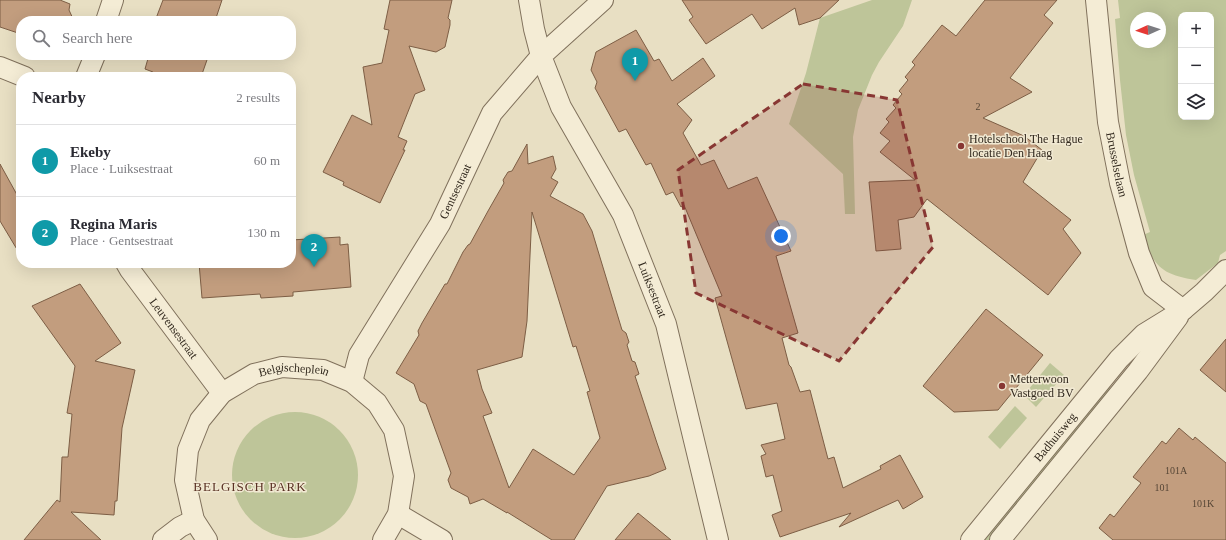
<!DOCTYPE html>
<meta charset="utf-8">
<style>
:root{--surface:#fff;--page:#f2f2f3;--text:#2b2b33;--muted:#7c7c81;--line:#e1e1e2;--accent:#0f766e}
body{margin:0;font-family:Georgia,serif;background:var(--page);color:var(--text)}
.controls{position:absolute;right:12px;top:12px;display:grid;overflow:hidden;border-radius:8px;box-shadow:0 4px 16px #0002}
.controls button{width:36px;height:36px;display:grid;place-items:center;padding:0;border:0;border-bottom:1px solid var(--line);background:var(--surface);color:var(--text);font:20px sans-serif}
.compass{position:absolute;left:1130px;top:12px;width:36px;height:36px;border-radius:50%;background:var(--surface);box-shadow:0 4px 16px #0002;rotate:267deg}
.you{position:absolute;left:781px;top:236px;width:14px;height:14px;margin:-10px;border:3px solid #fff;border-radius:50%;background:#1a73e8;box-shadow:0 0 0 6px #1a73e833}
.badge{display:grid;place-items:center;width:26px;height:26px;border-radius:50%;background:var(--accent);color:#fff;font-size:13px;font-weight:700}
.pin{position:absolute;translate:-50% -33px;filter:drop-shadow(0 1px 2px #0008)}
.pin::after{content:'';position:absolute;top:21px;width:14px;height:12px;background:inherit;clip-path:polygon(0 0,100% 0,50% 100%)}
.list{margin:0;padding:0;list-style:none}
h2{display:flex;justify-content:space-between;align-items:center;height:52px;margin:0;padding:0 16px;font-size:17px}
h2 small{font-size:13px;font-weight:400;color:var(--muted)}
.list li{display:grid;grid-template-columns:26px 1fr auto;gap:12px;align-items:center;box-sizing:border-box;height:72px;padding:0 16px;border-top:1px solid var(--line)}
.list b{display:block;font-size:15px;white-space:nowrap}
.list p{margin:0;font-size:13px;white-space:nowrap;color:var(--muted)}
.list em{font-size:13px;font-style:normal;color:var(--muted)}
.icon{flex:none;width:22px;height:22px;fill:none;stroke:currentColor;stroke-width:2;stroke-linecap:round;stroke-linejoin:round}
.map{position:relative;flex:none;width:1226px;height:540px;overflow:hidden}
.search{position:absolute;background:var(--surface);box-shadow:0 4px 16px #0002;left:16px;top:16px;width:280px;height:44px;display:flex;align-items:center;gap:10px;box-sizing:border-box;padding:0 14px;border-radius:16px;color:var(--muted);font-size:15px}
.panel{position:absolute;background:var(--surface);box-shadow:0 4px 16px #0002;left:16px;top:72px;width:280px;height:196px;border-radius:16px}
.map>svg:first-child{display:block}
.green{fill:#bec599;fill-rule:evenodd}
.building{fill:#c29d7e;stroke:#7d5e45;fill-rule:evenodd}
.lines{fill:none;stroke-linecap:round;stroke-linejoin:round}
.street-casing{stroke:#80715c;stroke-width:22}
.street{stroke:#f4ecd5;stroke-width:20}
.marked{fill:#883733;fill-opacity:0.2;stroke:#883733;stroke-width:3;stroke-dasharray:8 5;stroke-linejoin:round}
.poi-dot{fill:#883733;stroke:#f1e9d2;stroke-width:1.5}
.labels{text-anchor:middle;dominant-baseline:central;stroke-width:3;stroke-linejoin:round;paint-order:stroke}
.number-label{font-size:10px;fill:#564636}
.poi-label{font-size:12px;fill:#32291e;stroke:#f1e9d2;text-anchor:start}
.street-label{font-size:12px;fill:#32291e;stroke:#f1e9d2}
.neighbourhood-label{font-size:13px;letter-spacing:1px;fill:#593123;stroke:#f1e9d2}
</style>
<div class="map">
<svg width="1226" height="540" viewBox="0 0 1226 540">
<rect width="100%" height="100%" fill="#e8dfc3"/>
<g class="green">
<polygon points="872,0 912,0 903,26 879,62 872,75 858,110 853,137 855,214 845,214 843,174 789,124 806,73 820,18"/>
<path d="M1118,0H1226V251L1220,255L1218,263L1196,280C1162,275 1153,266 1143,235L1150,232L1134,175L1126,135L1120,80L1115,19L1120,18ZM1181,15H1211V117H1181ZM1136,18H1160V42H1136Z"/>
<polygon points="1050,363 1064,375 1036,407 1024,395"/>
<polygon points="1107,386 1113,390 990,540 979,540"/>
<polygon points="1015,406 1027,418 1000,449 988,437"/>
<circle cx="295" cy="475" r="63"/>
</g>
<g class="building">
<polygon points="0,0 60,0 70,4 69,10 74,21 21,21 21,34 0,27"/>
<polygon points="163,0 222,0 215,21 155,21"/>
<polygon points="390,0 452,0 448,18 450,20 450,25 445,47 436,52 409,46 425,90 415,94 398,137 407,141 403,150 405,150 380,203 343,185 344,182 323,172 352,115 372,125 363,67 382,63 389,30 384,29"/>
<polygon points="682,0 839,0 820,18 799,25 795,8 762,29 752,14 706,44 689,20 693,17"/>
<polygon points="985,0 1057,0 1044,15 1053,23 1010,78 1032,92 983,118 1024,136 1042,150 1023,182 1071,220 1063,229 1081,253 1048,295 927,199 914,217 898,220 901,249 876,251 869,182 915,180 880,152 890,141 880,133 889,122 886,119 896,108 893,105 902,94 899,91 908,80 905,77 915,65 912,62 942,25 956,36"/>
<polygon points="636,30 654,61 659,59 672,81 703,58 715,76 677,104 692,120 683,133 701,165 714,160 728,189 757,177 791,251 776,256 798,333 782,338 789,365 791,367 800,392 810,390 828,459 834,457 843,488 881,469 880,466 900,455 923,497 903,509 898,500 839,527 851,513 780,537 772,515 782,511 773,475 766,477 761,456 766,454 761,445 785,439 777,403 746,409 715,298 722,296 684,205 681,207 673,192 666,195 651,163 646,165 626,129 619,132 595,88 597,82 591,70 596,52"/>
<polygon points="149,55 205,55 208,57 201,77 151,77 153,72 145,69"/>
<path d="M527,144L528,164L553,156L556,169L551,178L558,182L550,196L583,214L592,231L622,330L626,333L629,342L627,345L632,361L635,362L639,374L635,376L657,443L666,469L649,476L607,486L574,540H552L507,512V513L483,499L470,504L468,497L451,488L448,480L451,473L426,404L420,401L414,384L396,373L419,335L418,331L422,323L445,284H447L463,252L468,245L470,244L488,211L504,183L503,180L508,172L512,171ZM532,212L573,347L576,346L590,391L587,392L600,438L574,475L533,449L509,488L483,416L492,413L482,389L477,370L522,357L527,321Z"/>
<polygon points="0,164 21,202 21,256 0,221"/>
<polygon points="340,237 340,245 348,244 351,287 293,292 293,296 261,298 260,294 202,298 199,263 291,263 291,240"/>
<polygon points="80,284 121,343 95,361 135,370 122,428 117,501 115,501 114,515 71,512 101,540 24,540 57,500 60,502 62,457 68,457 72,414 67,413 75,366 32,306"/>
<polygon points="986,309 1043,355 998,410 954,412 923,386"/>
<polygon points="1226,339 1226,392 1200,370"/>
<polygon points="1179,428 1193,440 1195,437 1226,463 1226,540 1113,540 1099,528 1110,514 1114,517 1141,483 1133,477 1162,441 1166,444"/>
<polygon points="638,513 671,540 615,540"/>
</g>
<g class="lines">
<g class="street-casing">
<g id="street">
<path id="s1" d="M603,0L541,56L561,107L623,215L666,324L718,540"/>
<path id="s2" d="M1096,0L1108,122L1120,183L1139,253L1153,287L1183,310"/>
<polyline points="106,21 113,0"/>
<polyline points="0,67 25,77"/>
<polyline points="86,77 95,55"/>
<path id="s3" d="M126,263L130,270L222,393"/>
<path id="s4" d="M352,382L359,355L440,224L492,113L541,56L534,29L529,0"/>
<polyline points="398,514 442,540"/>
<polyline points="163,540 180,527 194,520"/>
<path id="s5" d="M207,540L194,520L185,480L188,450L200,420L222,393L254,374L282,367L323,370L352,382L377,403L394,430L404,476L398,514L383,540"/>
<path id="s6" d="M971,540L1119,359L1144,334L1183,310L1204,292L1226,270"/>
<polyline points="1000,540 1138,371 1178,317"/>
</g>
</g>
<use href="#street" class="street"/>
</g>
<path class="marked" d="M803,84L897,100L933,247L839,361L696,293L678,170Z"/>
<g class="poi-dot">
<circle cx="961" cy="146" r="4"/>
<circle cx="1002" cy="386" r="4"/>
</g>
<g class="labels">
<g class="number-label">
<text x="978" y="106">2</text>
<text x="1176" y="470">101A</text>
<text x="1162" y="487">101</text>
<text x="1203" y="503">101K</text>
</g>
<g class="poi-label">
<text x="969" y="139">Hotelschool The Hague<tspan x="969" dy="14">locatie Den Haag</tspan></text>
<text x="1010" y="379">Metterwoon<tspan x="1010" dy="14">Vastgoed BV</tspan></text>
</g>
<g class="street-label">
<text stroke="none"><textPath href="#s2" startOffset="166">Brusselselaan</textPath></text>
<text stroke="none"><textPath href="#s4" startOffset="218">Gentsestraat</textPath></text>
<text stroke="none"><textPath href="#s1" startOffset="343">Luiksestraat</textPath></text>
<text stroke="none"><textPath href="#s3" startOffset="81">Leuvensestraat</textPath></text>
<text stroke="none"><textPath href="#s5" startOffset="240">Belgischeplein</textPath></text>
<text stroke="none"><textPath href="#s6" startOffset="133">Badhuisweg</textPath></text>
</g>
<g class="neighbourhood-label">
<text x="250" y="486">BELGISCH PARK</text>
</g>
</g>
</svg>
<div class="controls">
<button>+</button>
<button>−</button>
<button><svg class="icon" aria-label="layers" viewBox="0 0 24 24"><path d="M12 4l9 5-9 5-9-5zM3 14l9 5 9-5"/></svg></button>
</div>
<svg class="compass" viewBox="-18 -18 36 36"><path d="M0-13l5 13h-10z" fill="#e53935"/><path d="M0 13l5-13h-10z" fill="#7c7c81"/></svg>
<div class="you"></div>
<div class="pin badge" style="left:635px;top:81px;background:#0f9aa8">1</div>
<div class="pin badge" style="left:314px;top:267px;background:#0f9aa8">2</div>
<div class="search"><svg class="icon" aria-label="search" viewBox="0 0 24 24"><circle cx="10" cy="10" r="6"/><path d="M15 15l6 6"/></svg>Search here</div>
<section class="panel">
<h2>Nearby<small>2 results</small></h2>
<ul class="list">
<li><span class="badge" style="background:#0f9aa8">1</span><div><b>Ekeby</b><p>Place · Luiksestraat</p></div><em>60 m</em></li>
<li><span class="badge" style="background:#0f9aa8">2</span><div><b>Regina Maris</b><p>Place · Gentsestraat</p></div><em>130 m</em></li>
</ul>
</section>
</div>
